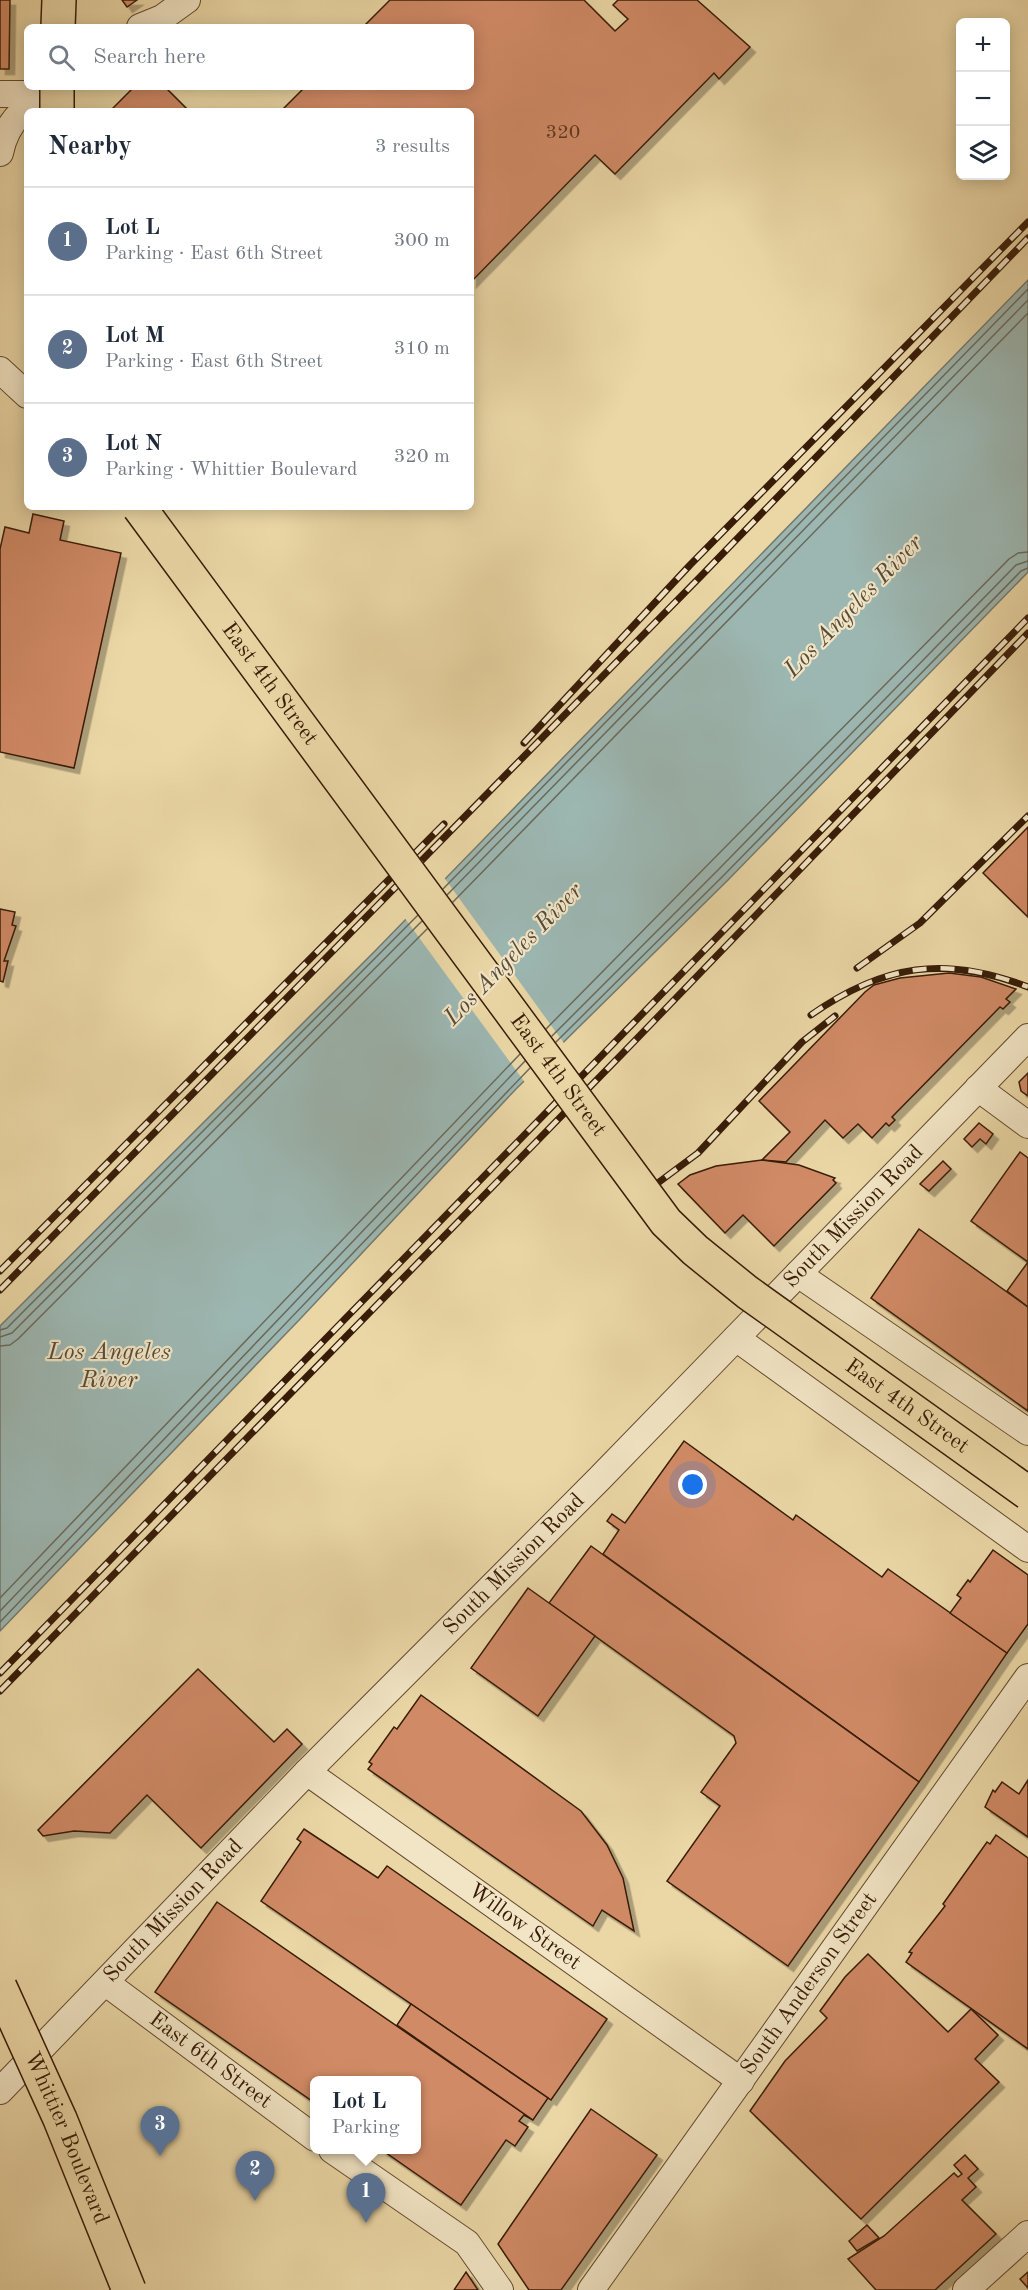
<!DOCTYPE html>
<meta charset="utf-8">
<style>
:root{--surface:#fff;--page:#f6f6f7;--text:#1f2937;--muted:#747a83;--line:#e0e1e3;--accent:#db2777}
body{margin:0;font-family:"Old Standard TT",serif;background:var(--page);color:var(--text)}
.controls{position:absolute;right:18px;top:18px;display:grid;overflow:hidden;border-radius:9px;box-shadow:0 3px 15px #0003}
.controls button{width:54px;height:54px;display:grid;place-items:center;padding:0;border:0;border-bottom:2px solid var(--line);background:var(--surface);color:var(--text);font:30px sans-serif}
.you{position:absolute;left:693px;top:1485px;width:21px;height:21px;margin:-15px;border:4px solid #fff;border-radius:50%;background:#1a73e8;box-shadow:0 0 0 9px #1a73e833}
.badge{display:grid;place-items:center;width:39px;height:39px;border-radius:50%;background:var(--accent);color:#fff;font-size:20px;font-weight:700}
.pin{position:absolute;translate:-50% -50px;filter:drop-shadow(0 2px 3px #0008)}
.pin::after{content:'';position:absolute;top:32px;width:21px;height:18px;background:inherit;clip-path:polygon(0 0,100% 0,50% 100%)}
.popup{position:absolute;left:310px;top:2076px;width:111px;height:78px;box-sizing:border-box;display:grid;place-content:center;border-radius:9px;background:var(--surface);filter:drop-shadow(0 2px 4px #0005);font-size:20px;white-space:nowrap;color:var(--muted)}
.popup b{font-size:22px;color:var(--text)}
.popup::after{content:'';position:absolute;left:50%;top:100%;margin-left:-12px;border:12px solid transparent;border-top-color:var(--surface)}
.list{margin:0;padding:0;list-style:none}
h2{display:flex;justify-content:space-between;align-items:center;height:78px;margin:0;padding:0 24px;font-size:26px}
h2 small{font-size:20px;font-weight:400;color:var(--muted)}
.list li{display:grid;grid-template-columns:39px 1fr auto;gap:18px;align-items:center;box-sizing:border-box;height:108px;padding:0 24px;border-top:2px solid var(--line)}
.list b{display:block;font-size:22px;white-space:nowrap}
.list p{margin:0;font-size:20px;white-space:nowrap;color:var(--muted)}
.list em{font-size:20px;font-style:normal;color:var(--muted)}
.icon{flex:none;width:33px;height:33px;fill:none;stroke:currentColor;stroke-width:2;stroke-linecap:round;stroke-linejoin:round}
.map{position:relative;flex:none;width:1028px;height:2290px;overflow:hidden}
.search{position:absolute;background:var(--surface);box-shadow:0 3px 15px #0003;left:24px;top:24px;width:450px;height:66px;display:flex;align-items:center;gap:15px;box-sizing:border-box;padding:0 21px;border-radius:9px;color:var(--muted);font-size:22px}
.panel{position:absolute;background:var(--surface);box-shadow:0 3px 15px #0003;left:24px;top:108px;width:450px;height:402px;border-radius:9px}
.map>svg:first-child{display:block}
.water{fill:#9cb7b2;stroke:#74796e;stroke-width:1.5}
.pier{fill:#ebd7a6}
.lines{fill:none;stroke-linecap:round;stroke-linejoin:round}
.shore{stroke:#6a6a5c;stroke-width:1.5}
.building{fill:#d08a66;stroke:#381c07;stroke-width:1.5;filter:url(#shadow)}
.minor-casing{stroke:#654b2f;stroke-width:28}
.major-casing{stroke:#381c07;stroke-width:36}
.minor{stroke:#f2e5c5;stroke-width:26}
.major{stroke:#ebd7a6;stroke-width:33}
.rail-casing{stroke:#381c07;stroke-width:7}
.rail{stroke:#f2e5c5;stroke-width:4.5;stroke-dasharray:14;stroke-linecap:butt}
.major-bridge-casing{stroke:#381c07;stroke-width:36;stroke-linecap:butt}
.major-bridge{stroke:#ebd7a6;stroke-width:33}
.labels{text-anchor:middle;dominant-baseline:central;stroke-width:4.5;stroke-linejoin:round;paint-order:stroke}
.number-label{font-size:20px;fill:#5e381f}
.street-label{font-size:22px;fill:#381c07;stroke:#f2e5c5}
.water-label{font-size:24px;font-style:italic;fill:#564a3a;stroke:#f2e5c5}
</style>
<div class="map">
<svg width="1028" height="2290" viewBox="0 0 1028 2290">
<defs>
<filter id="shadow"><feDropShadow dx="5.5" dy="5.5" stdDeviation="0" flood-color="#0004"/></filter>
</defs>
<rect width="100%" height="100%" fill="#ebd7a6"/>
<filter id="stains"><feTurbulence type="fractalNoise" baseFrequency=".00333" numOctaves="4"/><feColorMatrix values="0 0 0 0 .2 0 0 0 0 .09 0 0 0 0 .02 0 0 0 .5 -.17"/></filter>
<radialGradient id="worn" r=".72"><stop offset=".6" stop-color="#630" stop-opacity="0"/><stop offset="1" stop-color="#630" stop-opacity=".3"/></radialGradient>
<polygon class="water" points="1028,280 1028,572 728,880 516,1089 301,1318 0,1631 0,1326 375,951"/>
<polygon class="pier" points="443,876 566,1046 526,1084 404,917"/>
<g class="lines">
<g class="shore">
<polyline points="443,889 1028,289"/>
<polyline points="447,895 1028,300"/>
<polyline points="453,902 1028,313"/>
<polyline points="546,1029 1009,559 1018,553 1028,552"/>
<polyline points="552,1036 718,870 1016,565 1028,561"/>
<polyline points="556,1042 724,875 1021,571 1028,568"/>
<polyline points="0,1330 7,1328 418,915"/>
<polyline points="0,1337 12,1333 422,921"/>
<polyline points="0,1346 10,1345 18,1339 427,929"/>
<polyline points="0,1598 520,1054"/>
<polyline points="0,1611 525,1061"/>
<polyline points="0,1622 530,1068"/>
</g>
</g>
<g class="building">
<polygon points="0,0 10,0 9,69 0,69"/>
<polygon points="122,0 137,0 127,7"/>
<polygon points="390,0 584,0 615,31 628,19 613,5 618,0 697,0 750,47 719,79 714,73 615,174 595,155 471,282 471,111 281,111 305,87 471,87 471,27 363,27"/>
<polygon points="134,87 165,87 189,111 115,111 113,108"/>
<polygon points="33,514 64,521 60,540 121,553 74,768 0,752 0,549 5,527 29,533"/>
<polygon points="1028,827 1028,917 983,873"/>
<polygon points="0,909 15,912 12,925 16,926 4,961 8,961 3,982 0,981"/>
<polygon points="949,973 981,977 1016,989 1006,999 1010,1002 1003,1009 1000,1007 892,1117 895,1120 889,1126 886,1123 872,1138 858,1124 843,1138 825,1120 786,1162 762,1160 790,1132 759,1101 865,992 874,985 900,978"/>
<polygon points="1028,1073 1028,1096 1021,1091 1019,1082"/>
<polygon points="979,1123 993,1134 986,1144 980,1139 972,1147 964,1139"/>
<polygon points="1020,1152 1028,1158 1028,1262 971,1221"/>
<polygon points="762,1160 799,1165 835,1178 833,1180 836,1183 774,1246 743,1215 725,1233 678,1184 690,1175 716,1166"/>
<polygon points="943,1161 951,1169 929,1191 920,1184"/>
<polygon points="919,1229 1028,1307 1028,1411 871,1298"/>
<polygon points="1028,1262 1028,1307 1007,1291"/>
<polygon points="684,1441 793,1520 796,1515 882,1577 888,1569 1007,1653 919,1782 603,1554 619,1530 607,1521 612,1514 625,1523"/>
<polygon points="591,1546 919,1782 788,1966 667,1881 720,1806 701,1792 736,1743 734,1736 549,1603"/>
<polygon points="993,1550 1028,1575 1028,1624 1007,1653 950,1613 961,1598 957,1595 968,1580 970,1582"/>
<polygon points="528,1588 595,1636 538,1716 471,1668"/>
<polygon points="198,1669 274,1742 287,1729 302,1744 201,1848 147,1795 110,1833 74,1831 43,1836 38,1830"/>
<polygon points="421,1695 581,1811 607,1845 623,1878 634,1931 602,1910 593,1926 368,1769 372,1764 369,1762 394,1727 397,1729"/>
<polygon points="1028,1780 1028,1837 985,1807 993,1790 995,1792 1002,1782 1019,1794"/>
<polygon points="304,1829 378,1878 387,1866 607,2019 551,2100 261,1901 301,1842 297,1839"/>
<polygon points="996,1835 1028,1858 1028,2049 906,1962 912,1953 909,1952 945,1906 943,1904 987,1842 990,1844"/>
<polygon points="217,1902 533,2120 524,2115 519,2121 528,2127 515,2146 506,2140 461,2205 382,2150 417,2150 417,2080 315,2080 315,2103 155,1992"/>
<polygon points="868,1954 948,2032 971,2009 998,2035 975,2059 999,2082 861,2219 750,2111 785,2061 827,2018 820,2011 845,1977"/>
<polygon points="411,2004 548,2098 533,2120 397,2025"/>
<polygon points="591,2109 657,2155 561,2290 529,2290 498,2244"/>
<polygon points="965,2155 978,2169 968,2178 976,2187 962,2200 996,2234 935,2290 876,2290 848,2259 884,2236 954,2173 958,2177 962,2174 954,2165"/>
<polygon points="867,2225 879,2238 857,2251 849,2241"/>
<polygon points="466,2272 478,2290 454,2290"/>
<polygon points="1028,2272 1028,2288 1020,2279"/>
</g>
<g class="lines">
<g class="minor-casing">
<g id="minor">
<polyline points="140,27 162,18 187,0"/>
<polyline points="0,94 47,94"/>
<path d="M0,153C7,118 29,103 59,87"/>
<polyline points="0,370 27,395"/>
<polyline points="978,1088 1028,1125"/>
<polyline points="798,1274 1028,1432"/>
<polyline points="736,1338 1028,1549"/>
<path id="s1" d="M307,1772L741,2081"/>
<path id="s2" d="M106,1983L315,2138"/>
<path id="s3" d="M0,2091L307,1772L599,1479L1028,1037"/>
<polyline points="332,2150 467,2243 500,2290"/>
<path id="s4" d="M591,2290L1028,1677"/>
<polyline points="966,2290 1028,2234"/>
</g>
</g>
<g class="major-casing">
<polyline id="major" points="58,27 59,0"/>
</g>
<use href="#minor" class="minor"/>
<use href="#major" class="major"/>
<g class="rail-casing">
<g id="rail">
<polyline points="524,743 690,565 1028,222"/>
<polyline points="857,968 920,923 1028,816"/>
<path d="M811,1015C884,964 945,955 1028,987"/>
<polyline points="643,1194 698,1153 802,1042 835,1016"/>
<polyline points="0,1271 444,824"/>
<polyline points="0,1290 702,575 1028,238"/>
<polyline points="0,1673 1028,618"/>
<polyline points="0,1691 622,1054 1028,633"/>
</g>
</g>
<use href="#rail" class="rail"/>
<g class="major-bridge-casing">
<g id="major-bridge">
<polyline points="57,111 57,87"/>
<path id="s5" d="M139,507L666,1222L695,1250L747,1292L1028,1493"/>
<path id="s6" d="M0,1987L60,2119L129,2290"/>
</g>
</g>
<use href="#major-bridge" class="major-bridge"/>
</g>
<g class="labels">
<g class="number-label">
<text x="563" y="133">320</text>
</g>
<g class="street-label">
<text stroke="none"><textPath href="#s5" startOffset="220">East 4th Street</textPath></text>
<text stroke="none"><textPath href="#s5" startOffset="706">East 4th Street</textPath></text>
<text stroke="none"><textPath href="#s3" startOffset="1222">South Mission Road</textPath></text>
<text stroke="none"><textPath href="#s5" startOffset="1192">East 4th Street</textPath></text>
<text stroke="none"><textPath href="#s3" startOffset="736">South Mission Road</textPath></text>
<text stroke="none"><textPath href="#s3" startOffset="250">South Mission Road</textPath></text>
<text stroke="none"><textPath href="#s1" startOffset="267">Willow Street</textPath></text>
<text stroke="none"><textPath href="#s4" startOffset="376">South Anderson Street</textPath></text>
<text stroke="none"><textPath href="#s2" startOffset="130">East 6th Street</textPath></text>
<text stroke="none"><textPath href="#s6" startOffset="165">Whittier Boulevard</textPath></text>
</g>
<g class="water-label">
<text transform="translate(854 607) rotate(-46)">Los Angeles River</text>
<text transform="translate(514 955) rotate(-46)">Los Angeles River</text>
<text x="109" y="1353">Los Angeles<tspan x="109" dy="28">River</tspan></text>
</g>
</g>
<rect width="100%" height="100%" filter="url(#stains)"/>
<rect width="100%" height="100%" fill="url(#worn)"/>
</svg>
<div class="controls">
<button>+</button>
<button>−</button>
<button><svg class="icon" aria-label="layers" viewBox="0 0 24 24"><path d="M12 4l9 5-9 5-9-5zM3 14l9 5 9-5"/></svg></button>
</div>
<div class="you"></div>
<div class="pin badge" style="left:366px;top:2223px;background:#5c6f8a">1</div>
<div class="popup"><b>Lot L</b>Parking</div>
<div class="pin badge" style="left:255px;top:2201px;background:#5c6f8a">2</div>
<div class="pin badge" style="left:160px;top:2156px;background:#5c6f8a">3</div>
<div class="search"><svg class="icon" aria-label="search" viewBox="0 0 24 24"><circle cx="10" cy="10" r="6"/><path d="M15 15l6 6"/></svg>Search here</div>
<section class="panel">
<h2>Nearby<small>3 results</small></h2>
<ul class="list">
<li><span class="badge" style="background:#5c6f8a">1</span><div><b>Lot L</b><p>Parking · East 6th Street</p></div><em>300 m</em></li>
<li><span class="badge" style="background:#5c6f8a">2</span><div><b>Lot M</b><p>Parking · East 6th Street</p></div><em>310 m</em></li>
<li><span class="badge" style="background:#5c6f8a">3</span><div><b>Lot N</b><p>Parking · Whittier Boulevard</p></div><em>320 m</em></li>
</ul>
</section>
</div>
